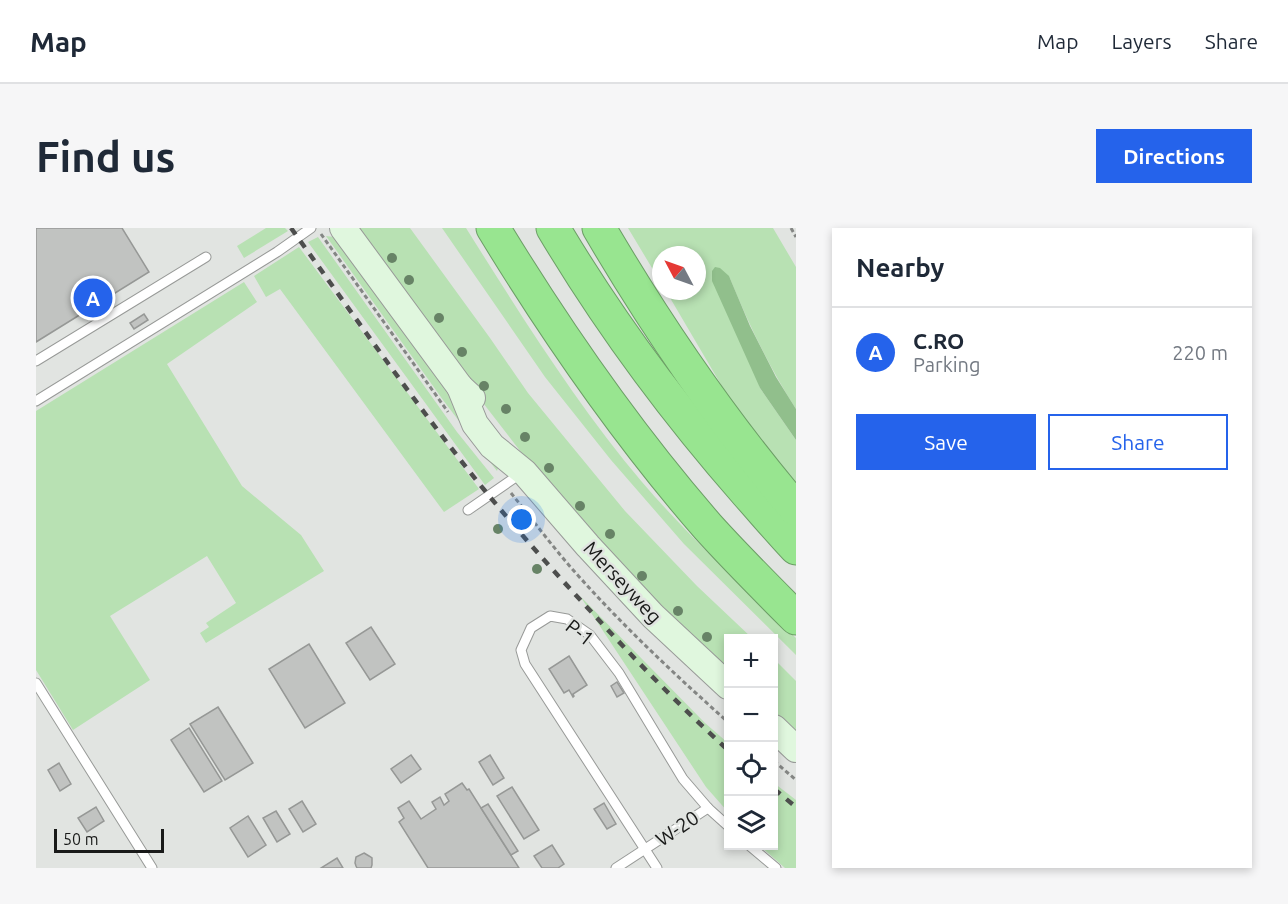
<!DOCTYPE html>
<meta charset="utf-8">
<style>
:root{--surface:#fff;--page:#f6f6f7;--text:#1f2937;--muted:#747a83;--line:#e0e1e3;--accent:#2563eb}
body{margin:0;font-family:Ubuntu,sans-serif;background:var(--page);color:var(--text)}
.controls{position:absolute;right:18px;bottom:18px;display:grid;overflow:hidden;border-radius:0px;box-shadow:0 3px 9px #0003}
.controls button{width:54px;height:54px;display:grid;place-items:center;padding:0;border:0;border-bottom:2px solid var(--line);background:var(--surface);color:var(--text);font:30px sans-serif}
.compass{position:absolute;left:616px;top:18px;width:54px;height:54px;border-radius:50%;background:var(--surface);box-shadow:0 3px 9px #0003;rotate:311deg}
.scale{position:absolute;left:18px;bottom:15px;width:110px;box-sizing:border-box;padding-left:6px;border:3px solid #191a19;border-top:0;font-size:16px;line-height:21px;white-space:nowrap;color:#191a19;-webkit-text-stroke:4px #e1e4e1;paint-order:stroke}
.you{position:absolute;left:486px;top:292px;width:21px;height:21px;margin:-15px;border:4px solid #fff;border-radius:50%;background:#1a73e8;box-shadow:0 0 0 9px #1a73e833}
.badge{display:grid;place-items:center;width:39px;height:39px;border-radius:50%;background:var(--accent);color:#fff;font-size:20px;font-weight:700}
.pin{position:absolute;translate:-50% -50%;border:3px solid #fff;box-shadow:0 2px 6px #0006}
.list{margin:0;padding:0;list-style:none}
h2{display:flex;justify-content:space-between;align-items:center;height:78px;margin:0;padding:0 24px;font-size:26px}
h2 small{font-size:20px;font-weight:400;color:var(--muted)}
.list li{display:grid;grid-template-columns:39px 1fr auto;gap:18px;align-items:center;box-sizing:border-box;height:90px;padding:0 24px;border-top:2px solid var(--line)}
.list b{display:block;font-size:22px;white-space:nowrap}
.list p{margin:0;font-size:20px;white-space:nowrap;color:var(--muted)}
.list em{font-size:20px;font-style:normal;color:var(--muted)}
.actions{display:flex;gap:12px;padding:18px 24px}
.actions a{flex:1;padding:14px 0;border:2px solid var(--accent);border-radius:0px;text-align:center;font-size:21px;color:var(--accent)}
.actions .main{background:var(--accent);color:#fff}
.icon{flex:none;width:33px;height:33px;fill:none;stroke:currentColor;stroke-width:2;stroke-linecap:round;stroke-linejoin:round}
.map{position:relative;flex:none;width:760px;height:640px;overflow:hidden;border-radius:0px}
header{display:flex;align-items:center;gap:36px;box-sizing:border-box;height:84px;padding:0 30px;background:var(--surface);border-bottom:2px solid var(--line)}
header strong{font-size:28px}
nav{display:flex;gap:33px;margin-inline-start:auto;font-size:21px}
.intro{display:flex;align-items:center;justify-content:space-between;box-sizing:border-box;height:144px;padding:0 36px}
h1{margin:0;font-size:42px}
.button{padding:15px 27px;border-radius:0px;background:var(--accent);color:#fff;font-size:21px;font-weight:700}
main{display:flex;gap:36px;padding:0 36px}
aside{flex:1;background:var(--surface);border-radius:0px;box-shadow:0 3px 9px #0003}
.map>svg:first-child{display:block}
.green{fill:#b8e1b3}
.water{fill:#91bf8c}
.building{fill:#c1c3c1;stroke:#969896;stroke-width:1.5}
.lines{fill:none;stroke-linecap:round;stroke-linejoin:round}
.lane-casing{stroke:#989a98;stroke-width:11}
.secondary-casing{stroke:#989a98;stroke-width:28}
.highway-casing{stroke:#6c9e66;stroke-width:35}
.path{stroke:#848684;stroke-width:3;stroke-dasharray:4.5 3;stroke-linecap:butt}
.lane{stroke:#fff;stroke-width:9}
.secondary{stroke:#e0f7de;stroke-width:26}
.highway{stroke:#98e590;stroke-width:33}
.rail{stroke:#4d4e4d;stroke-width:4.5;stroke-dasharray:8 8;stroke-linecap:butt}
.tree{fill:#678366}
.labels{text-anchor:middle;dominant-baseline:central;stroke-width:5;stroke-linejoin:round;paint-order:stroke}
.street-label{font-size:20px;fill:#191a19;stroke:#e1e4e1}
</style>
<header>
<strong>Map</strong>
<nav><a>Map</a><a>Layers</a><a>Share</a></nav>
</header>
<div class="intro"><h1>Find us</h1><a class="button">Directions</a></div>
<main>
<div class="map">
<svg width="760" height="640" viewBox="0 0 760 640">
<rect width="100%" height="100%" fill="#e1e4e1"/>
<g class="green">
<polygon points="230,0 249,0 252,3 208,30 201,18"/>
<polygon points="320,0 374,0 454,110 492,165 589,283 661,358 716,410 692,410 692,448 647,404 495,237 444,171"/>
<path d="M406,0H430C484,86 541,177 606,254C654,310 708,359 760,410V427L648,316L575,232L509,149Z"/>
<path d="M592,0H737L760,39V181C733,139 712,95 693,48L724,160L760,212V261L714,206L630,63H661V27H625V55Z"/>
<polygon points="290,8 298,9 303,13 344,64 463,237 461,243 407,172"/>
<polygon points="282,9 421,204 458,250 449,257 272,14"/>
<polygon points="263,19 443,261 408,284 244,61 230,69 218,48"/>
<polygon points="208,54 221,74 131,136 206,258 265,307 288,343 170,415 164,405 173,399 170,395 200,375 171,328 74,388 114,452 37,502 0,442 0,183"/>
<polygon points="544,368 669,495 692,515 692,584 670,559"/>
<polygon points="738,431 760,453 760,510 738,490"/>
<polygon points="738,555 760,572 760,640 749,640 724,618 738,618"/>
</g>
<polygon class="water" points="679,39 684,40 693,48 714,98 740,149 760,181 760,212 724,160 676,53 676,43"/>
<g class="building">
<polygon points="0,0 86,0 113,44 0,114"/>
<polygon points="108,86 112,92 98,101 94,95"/>
<polygon points="335,399 359,436 334,452 310,415"/>
<polygon points="273,416 309,475 269,500 233,441"/>
<polygon points="533,428 551,457 537,466 538,468 537,469 533,462 528,465 513,441"/>
<polygon points="581,454 588,465 581,469 575,458"/>
<polygon points="182,479 217,535 189,552 154,496"/>
<polygon points="153,500 186,553 168,564 135,512"/>
<polygon points="375,527 385,541 365,555 355,541"/>
<polygon points="454,527 468,550 457,557 443,534"/>
<polygon points="23,535 35,556 24,563 12,542"/>
<polygon points="426,555 431,562 433,561 483,640 392,640 363,594 368,590 362,580 373,573 385,591 400,581 396,574 404,569 408,577 413,573 409,566"/>
<polygon points="476,559 503,602 488,611 461,568"/>
<polygon points="266,573 280,596 267,604 253,581"/>
<polygon points="568,575 580,596 571,601 558,581"/>
<polygon points="452,576 482,623 475,627 445,580"/>
<polygon points="60,579 68,593 51,604 42,590"/>
<polygon points="240,583 254,606 241,614 227,590"/>
<polygon points="212,588 230,617 212,629 194,600"/>
<polygon points="516,617 528,636 522,640 506,640 498,628"/>
<polygon points="328,625 333,628 336,630 336,637 335,640 321,640 320,638 319,635 320,629"/>
<polygon points="301,630 307,640 285,640"/>
</g>
<g class="lines">
<g class="lane-casing">
<g id="lane">
<polyline points="0,133 170,29"/>
<polyline points="0,173 241,24 275,0"/>
<polyline points="432,282 487,244"/>
<polyline points="0,455 116,640"/>
<polyline points="714,618 740,640"/>
<polyline points="580,640 672,580"/>
<polyline points="621,640 489,436 485,422 495,400 514,388 531,391 554,407 583,445 647,551 672,580 692,598"/>
</g>
</g>
<g class="secondary-casing">
<g id="secondary">
<polyline points="307,0 424,159 436,170"/>
<polyline points="424,159 439,196 456,218 488,244 552,318 617,388 692,458"/>
<polyline points="738,500 760,521"/>
</g>
</g>
<g class="highway-casing">
<g id="highway">
<path d="M457,0C521,105 591,206 672,299C700,330 730,360 760,390"/>
<path d="M517,0C573,94 639,183 711,265C727,283 743,302 760,320"/>
<path d="M563,0C621,99 686,194 760,281"/>
</g>
</g>
<g class="path">
<polyline points="755,0 760,9"/>
<polyline points="285,6 412,184"/>
<path d="M475,265C496,291 516,318 538,343C586,397 638,446 692,494"/>
<polyline points="738,533 760,552"/>
</g>
<use href="#lane" class="lane"/>
<use href="#secondary" class="secondary"/>
<use href="#highway" class="highway"/>
<g class="rail">
<path d="M255,0C316,85 376,171 441,253C479,300 520,346 561,390C603,436 646,480 692,522"/>
<polyline points="738,561 760,579"/>
</g>
</g>
<g class="tree">
<circle cx="356" cy="30" r="5"/>
<circle cx="373" cy="52" r="5"/>
<circle cx="403" cy="90" r="5"/>
<circle cx="426" cy="124" r="5"/>
<circle cx="448" cy="158" r="5"/>
<circle cx="470" cy="181" r="5"/>
<circle cx="489" cy="209" r="5"/>
<circle cx="513" cy="240" r="5"/>
<circle cx="544" cy="278" r="5"/>
<circle cx="462" cy="301" r="5"/>
<circle cx="574" cy="306" r="5"/>
<circle cx="501" cy="341" r="5"/>
<circle cx="606" cy="348" r="5"/>
<circle cx="642" cy="383" r="5"/>
<circle cx="671" cy="409" r="5"/>
</g>
<g class="labels">
<g class="street-label">
<text transform="translate(587 354) rotate(47)">Merseyweg</text>
<text transform="translate(544 404) rotate(38)">P-1</text>
<text transform="translate(641 600) rotate(-34)">W-20</text>
</g>
</g>
</svg>
<div class="controls">
<button>+</button>
<button>−</button>
<button><svg class="icon" aria-label="locate" viewBox="0 0 24 24"><circle cx="12" cy="12" r="6"/><path d="M12 2v4M12 18v4M2 12h4M18 12h4"/></svg></button>
<button><svg class="icon" aria-label="layers" viewBox="0 0 24 24"><path d="M12 4l9 5-9 5-9-5zM3 14l9 5 9-5"/></svg></button>
</div>
<svg class="compass" viewBox="-18 -18 36 36"><path d="M0-13l5 13h-10z" fill="#e53935"/><path d="M0 13l5-13h-10z" fill="#747a83"/></svg>
<div class="scale">50 m</div>
<div class="you"></div>
<div class="pin badge" style="left:57px;top:70px">A</div>
</div>
<aside>
<h2>Nearby<small></small></h2>
<ul class="list">
<li><span class="badge">A</span><div><b>C.RO</b><p>Parking</p></div><em>220 m</em></li>
</ul>
<div class="actions"><a class="main">Save</a><a>Share</a></div>
</aside>
</main>
